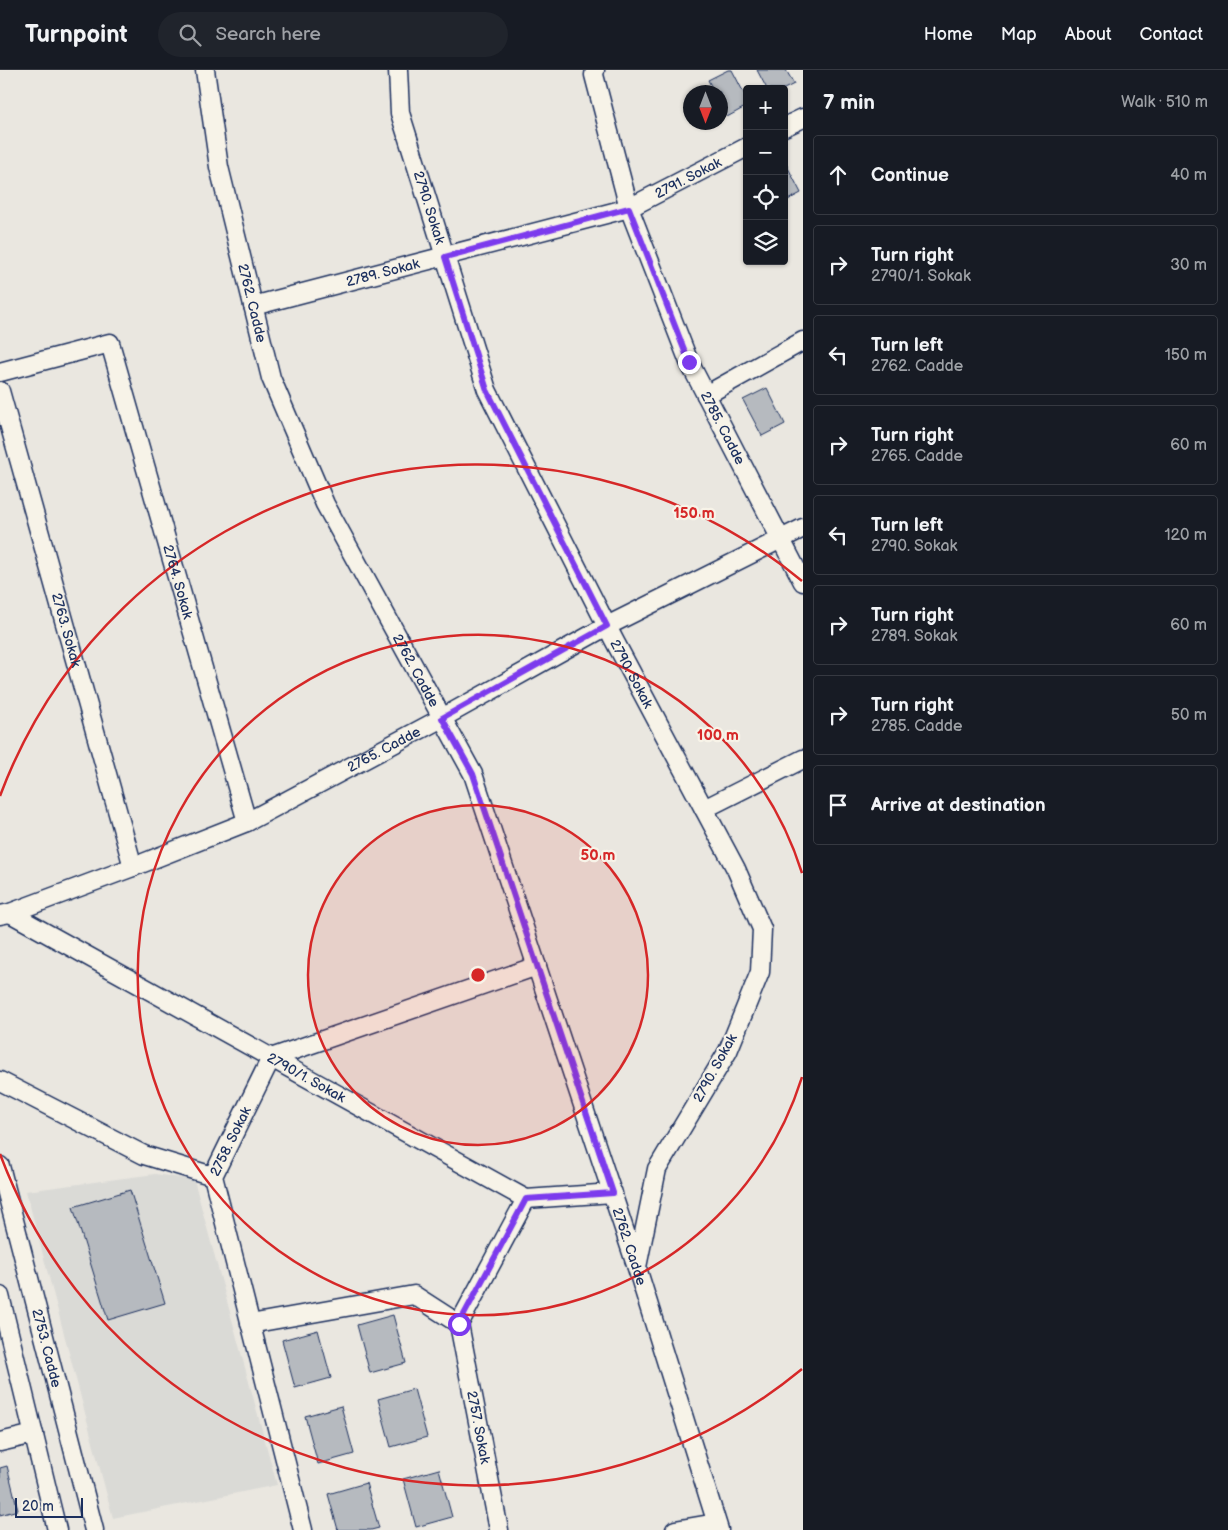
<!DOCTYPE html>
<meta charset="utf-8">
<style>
:root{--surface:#171b24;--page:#20242c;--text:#f1f3f6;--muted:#9ea1a6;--line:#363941}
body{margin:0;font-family:"Balsamiq Sans",sans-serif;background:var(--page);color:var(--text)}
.controls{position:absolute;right:15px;top:15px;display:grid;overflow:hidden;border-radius:5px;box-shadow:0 1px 4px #0004}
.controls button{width:45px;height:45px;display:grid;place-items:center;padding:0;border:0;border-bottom:1px solid var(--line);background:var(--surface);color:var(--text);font:25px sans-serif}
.compass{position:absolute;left:683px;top:15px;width:45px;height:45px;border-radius:50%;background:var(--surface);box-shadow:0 1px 4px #0004;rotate:180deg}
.scale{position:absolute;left:15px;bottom:12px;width:68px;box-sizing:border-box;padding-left:5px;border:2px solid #1b2f5e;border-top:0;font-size:14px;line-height:18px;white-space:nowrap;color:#1b2f5e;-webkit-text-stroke:4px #f7f3e8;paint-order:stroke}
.stop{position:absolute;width:15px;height:15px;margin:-11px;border:4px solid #7c3aed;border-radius:50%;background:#fff}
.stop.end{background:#7c3aed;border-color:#fff;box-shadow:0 1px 5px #0008}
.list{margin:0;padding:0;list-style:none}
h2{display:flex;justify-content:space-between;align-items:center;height:65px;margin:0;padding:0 20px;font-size:21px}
h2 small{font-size:16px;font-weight:400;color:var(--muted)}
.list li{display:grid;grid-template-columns:32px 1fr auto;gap:15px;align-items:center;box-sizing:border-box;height:80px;margin:0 10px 10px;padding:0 10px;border:1px solid var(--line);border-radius:5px}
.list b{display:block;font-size:19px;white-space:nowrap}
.list p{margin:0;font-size:16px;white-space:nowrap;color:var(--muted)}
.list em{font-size:16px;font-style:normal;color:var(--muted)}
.icon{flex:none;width:28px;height:28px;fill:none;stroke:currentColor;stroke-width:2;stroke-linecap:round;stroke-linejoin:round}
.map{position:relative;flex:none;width:803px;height:1460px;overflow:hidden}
header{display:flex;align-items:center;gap:30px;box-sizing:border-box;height:70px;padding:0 25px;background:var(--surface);border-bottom:1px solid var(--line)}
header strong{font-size:24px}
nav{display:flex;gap:28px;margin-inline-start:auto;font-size:18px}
.search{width:350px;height:45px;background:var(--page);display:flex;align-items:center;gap:12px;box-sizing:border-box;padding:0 18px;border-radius:28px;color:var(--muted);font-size:19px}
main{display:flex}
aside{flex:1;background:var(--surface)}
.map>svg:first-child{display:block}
.built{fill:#dadad6}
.building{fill:#b6babf;stroke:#1b2f5e}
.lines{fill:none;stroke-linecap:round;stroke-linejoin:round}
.street-casing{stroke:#1b2f5e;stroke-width:21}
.street{stroke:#f7f3e8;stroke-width:18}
.route{stroke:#7c3aed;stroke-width:6}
.ring{fill:none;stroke:#d62828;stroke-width:2.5}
.labels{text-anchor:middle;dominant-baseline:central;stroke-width:4.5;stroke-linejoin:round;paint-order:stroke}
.street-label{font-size:14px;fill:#1b2f5e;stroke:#f7f3e8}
.centre{fill:#d62828;stroke:#f7f3e8;stroke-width:2.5}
.ring-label{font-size:15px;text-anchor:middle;font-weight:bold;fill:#d62828;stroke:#f7f3e8;stroke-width:4.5;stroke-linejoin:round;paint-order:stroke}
</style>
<header>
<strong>Turnpoint</strong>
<div class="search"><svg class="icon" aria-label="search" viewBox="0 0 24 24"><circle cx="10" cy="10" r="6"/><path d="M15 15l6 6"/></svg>Search here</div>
<nav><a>Home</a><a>Map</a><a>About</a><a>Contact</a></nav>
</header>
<main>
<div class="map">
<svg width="803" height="1460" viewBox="0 0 803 1460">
<rect width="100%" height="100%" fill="#eae7e0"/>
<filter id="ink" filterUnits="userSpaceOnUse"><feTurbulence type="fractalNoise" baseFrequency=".02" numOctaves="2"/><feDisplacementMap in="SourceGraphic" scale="10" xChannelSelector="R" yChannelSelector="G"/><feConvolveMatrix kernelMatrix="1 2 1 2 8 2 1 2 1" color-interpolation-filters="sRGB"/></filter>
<g filter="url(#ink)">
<polygon class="built" points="155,1104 194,1110 277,1415 113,1448 26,1121"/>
<g class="building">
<polygon points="728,0 732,0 747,29 747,36 727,47 720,35 720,22 714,22 708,10"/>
<polygon points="757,0 786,0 794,14 784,19 767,19"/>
<polygon points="784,90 801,123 784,132"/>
<polygon points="767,318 785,354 762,366 743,330"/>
<polygon points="130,1120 165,1233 108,1250 73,1137"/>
<polygon points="393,1245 406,1293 370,1303 357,1255"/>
<polygon points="318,1260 331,1308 295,1318 282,1270"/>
<polygon points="414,1319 427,1367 391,1377 378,1329"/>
<polygon points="341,1336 354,1384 318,1394 305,1346"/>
<polygon points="7,1396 18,1440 0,1445 0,1398"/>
<polygon points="439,1399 452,1447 416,1457 403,1409"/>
<polygon points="366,1413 379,1458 371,1460 338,1460 328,1424"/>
</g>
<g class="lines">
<g class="street-casing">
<g id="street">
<path id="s1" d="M205,0L219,97L271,308L325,434L473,704L637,1198L719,1460"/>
<path id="s2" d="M398,0L400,43L487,320L614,570L736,799L762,859L760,902L728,981L657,1099L637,1197"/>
<path id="s3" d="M595,0L594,5L629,138L689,292L803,512"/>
<polyline points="784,57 803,48"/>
<path id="s4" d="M253,236L629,138L747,77"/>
<path id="s5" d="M0,302L110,273L247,752"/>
<path id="s6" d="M0,321L133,797"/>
<polyline points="706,325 803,271"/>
<polyline points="704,739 803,689"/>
<path id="s7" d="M10,843L526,1129L613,1123"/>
<path id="s8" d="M0,845L10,843L133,797L247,752L442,648L607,556L803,458"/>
<polyline points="0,1011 144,1085 213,1106"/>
<path id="s9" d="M0,1096L94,1460"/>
<polyline points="0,1226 57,1460"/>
<polyline points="250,1254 414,1225 459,1254"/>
<path id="s10" d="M459,1254L499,1460"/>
<polyline points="459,1254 526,1129"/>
<polyline points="0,1372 34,1364"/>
<path id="s11" d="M303,1460L213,1106L271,988L537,896"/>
<polyline points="675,1460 716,1453"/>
</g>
</g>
<use href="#street" class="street"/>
</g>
</g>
<g class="lines" filter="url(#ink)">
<polyline class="route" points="459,1254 526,1129 613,1123 473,704 442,648 607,556 487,320 445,187 629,138 689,292"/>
</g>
<circle cx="478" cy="905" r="170" fill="#d62828" fill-opacity=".12"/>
<g class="ring">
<circle cx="478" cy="905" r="170"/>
<path d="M802 1007A340 340 0 1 1 802 803"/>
<path d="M802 1299A510 510 0 0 1 0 1084M0 726A510 510 0 0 1 802 511"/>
</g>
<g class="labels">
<g class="street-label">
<text stroke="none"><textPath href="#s4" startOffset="455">2791. Sokak</textPath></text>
<text stroke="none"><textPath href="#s2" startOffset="142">2790. Sokak</textPath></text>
<text stroke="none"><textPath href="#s4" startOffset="134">2789. Sokak</textPath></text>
<text stroke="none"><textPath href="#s1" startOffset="238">2762. Cadde</textPath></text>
<text stroke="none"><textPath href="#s3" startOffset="382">2785. Cadde</textPath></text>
<text stroke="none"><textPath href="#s5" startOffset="362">2764. Sokak</textPath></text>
<text stroke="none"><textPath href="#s6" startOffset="248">2763. Sokak</textPath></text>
<text stroke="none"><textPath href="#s1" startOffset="642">2762. Cadde</textPath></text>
<text stroke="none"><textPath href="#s2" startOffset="652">2790. Sokak</textPath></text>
<text stroke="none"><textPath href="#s8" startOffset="419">2765. Cadde</textPath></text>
<text transform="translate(715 998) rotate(-61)">2790. Sokak</text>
<text stroke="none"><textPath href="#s7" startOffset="339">2790/1. Sokak</textPath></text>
<text stroke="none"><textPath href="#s11" startOffset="404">2758. Sokak</textPath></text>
<text stroke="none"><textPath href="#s1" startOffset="1258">2762. Cadde</textPath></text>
<text stroke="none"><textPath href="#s9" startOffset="188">2753. Cadde</textPath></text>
<text stroke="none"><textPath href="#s10" startOffset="105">2757. Sokak</textPath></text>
</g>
</g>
<circle cx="478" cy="905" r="8" class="centre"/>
<g class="ring-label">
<text x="694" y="448">150 m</text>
<text x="718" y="670">100 m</text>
<text x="598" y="790">50 m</text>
</g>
</svg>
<div class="controls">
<button>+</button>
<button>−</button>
<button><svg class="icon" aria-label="locate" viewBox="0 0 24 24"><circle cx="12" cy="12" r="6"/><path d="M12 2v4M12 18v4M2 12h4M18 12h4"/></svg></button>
<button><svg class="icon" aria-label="layers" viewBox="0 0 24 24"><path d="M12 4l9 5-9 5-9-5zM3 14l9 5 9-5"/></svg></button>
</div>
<svg class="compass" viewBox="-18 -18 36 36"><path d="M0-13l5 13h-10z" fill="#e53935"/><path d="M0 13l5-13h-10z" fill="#9ea1a6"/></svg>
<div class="scale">20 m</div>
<div class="stop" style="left:459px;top:1254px"></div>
<div class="stop end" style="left:689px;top:292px"></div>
</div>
<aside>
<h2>7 min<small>Walk · 510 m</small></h2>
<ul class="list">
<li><svg class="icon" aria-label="ahead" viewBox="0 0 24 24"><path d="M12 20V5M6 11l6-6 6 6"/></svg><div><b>Continue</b></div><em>40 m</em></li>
<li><svg class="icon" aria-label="right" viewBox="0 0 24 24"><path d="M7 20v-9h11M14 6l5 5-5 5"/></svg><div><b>Turn right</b><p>2790/1. Sokak</p></div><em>30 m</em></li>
<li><svg class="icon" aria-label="left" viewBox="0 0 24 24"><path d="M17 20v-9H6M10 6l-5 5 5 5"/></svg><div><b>Turn left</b><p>2762. Cadde</p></div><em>150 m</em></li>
<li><svg class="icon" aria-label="right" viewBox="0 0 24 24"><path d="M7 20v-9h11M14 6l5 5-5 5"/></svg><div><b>Turn right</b><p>2765. Cadde</p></div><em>60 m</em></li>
<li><svg class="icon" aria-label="left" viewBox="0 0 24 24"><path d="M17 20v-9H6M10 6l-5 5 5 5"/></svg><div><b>Turn left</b><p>2790. Sokak</p></div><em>120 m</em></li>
<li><svg class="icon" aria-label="right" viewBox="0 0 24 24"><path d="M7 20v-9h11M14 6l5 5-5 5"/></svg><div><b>Turn right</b><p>2789. Sokak</p></div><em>60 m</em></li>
<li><svg class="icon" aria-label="right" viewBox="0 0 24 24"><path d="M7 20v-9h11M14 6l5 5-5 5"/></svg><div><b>Turn right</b><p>2785. Cadde</p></div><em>50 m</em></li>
<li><svg class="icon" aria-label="arrive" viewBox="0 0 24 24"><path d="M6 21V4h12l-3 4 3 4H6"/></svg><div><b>Arrive at destination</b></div></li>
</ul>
</aside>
</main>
